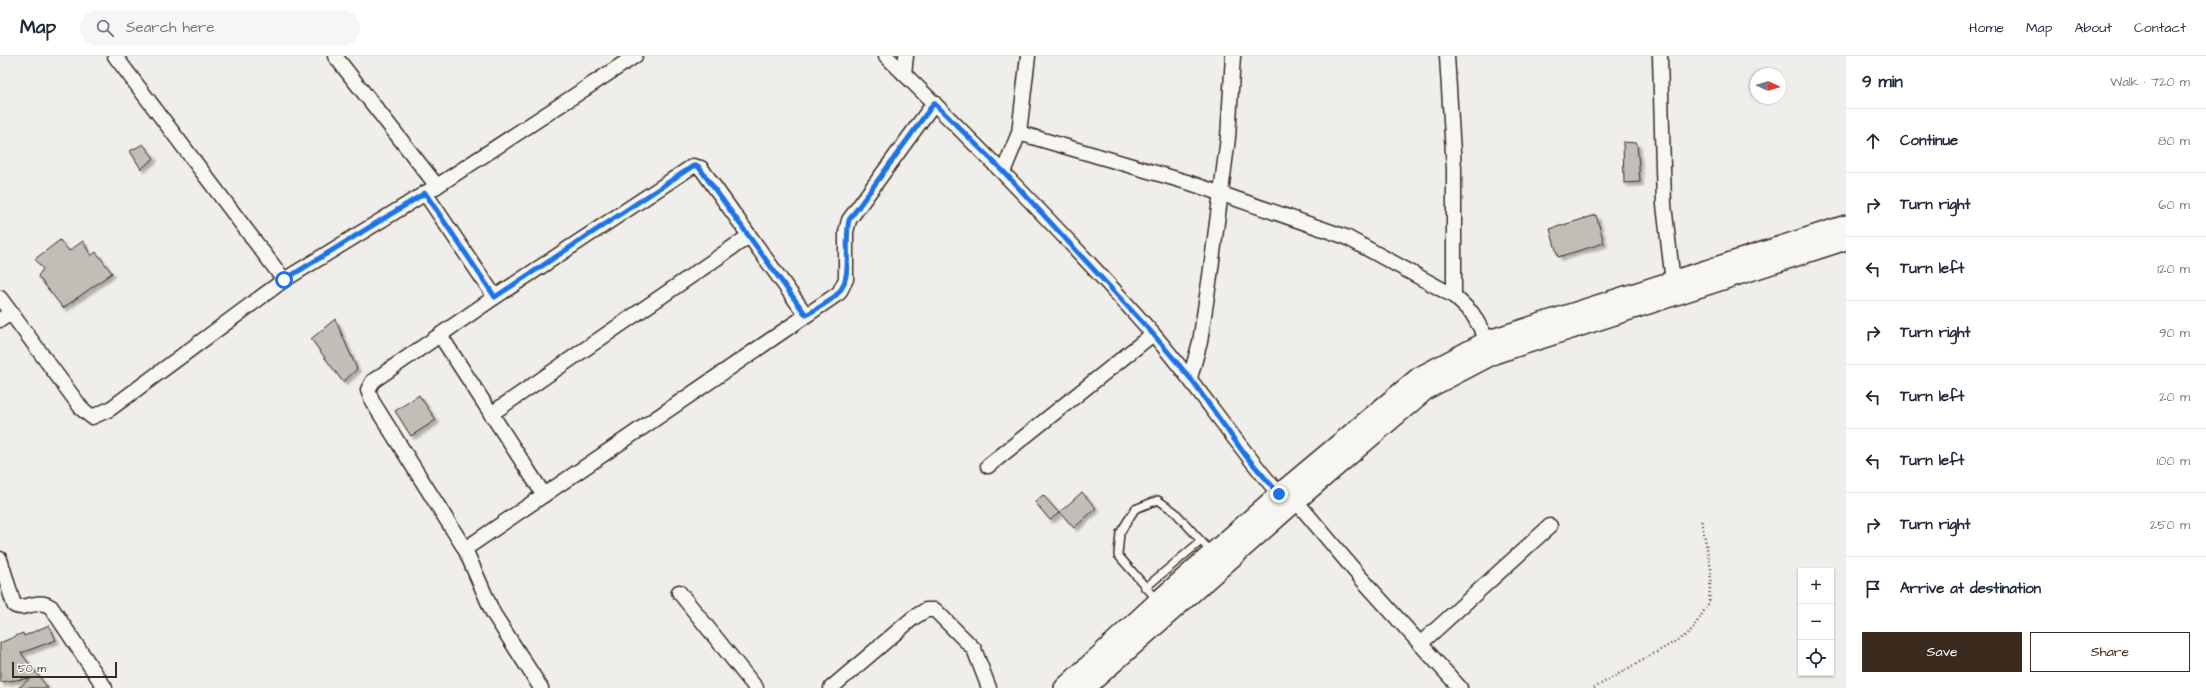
<!DOCTYPE html>
<meta charset="utf-8">
<style>
:root{--surface:#fff;--page:#f6f6f7;--text:#1f2937;--muted:#747a83;--line:#e0e1e3;--accent:#3b2a1e}
body{margin:0;font-family:"Architects Daughter",sans-serif;background:var(--page);color:var(--text)}
.controls{position:absolute;right:12px;bottom:12px;display:grid;overflow:hidden;border-radius:0px;box-shadow:0 1px 3px #0004}
.controls button{width:36px;height:36px;display:grid;place-items:center;padding:0;border:0;border-bottom:1px solid var(--line);background:var(--surface);color:var(--text);font:20px sans-serif}
.compass{position:absolute;left:1750px;top:12px;width:36px;height:36px;border-radius:50%;background:var(--surface);box-shadow:0 1px 3px #0004;rotate:94deg}
.scale{position:absolute;left:12px;bottom:10px;width:105px;box-sizing:border-box;padding-left:4px;border:2px solid #3b2a1e;border-top:0;font-size:11px;line-height:14px;white-space:nowrap;color:#3b2a1e;-webkit-text-stroke:3px #f6f6f2;paint-order:stroke}
.stop{position:absolute;width:12px;height:12px;margin:-9px;border:3px solid #1a73e8;border-radius:50%;background:#fff}
.stop.end{background:#1a73e8;border-color:#fff;box-shadow:0 1px 4px #0008}
.list{margin:0;padding:0;list-style:none}
h2{display:flex;justify-content:space-between;align-items:center;height:52px;margin:0;padding:0 16px;font-size:17px}
h2 small{font-size:13px;font-weight:400;color:var(--muted)}
.list li{display:grid;grid-template-columns:26px 1fr auto;gap:12px;align-items:center;box-sizing:border-box;height:64px;padding:0 16px;border-top:1px solid var(--line)}
.list b{display:block;font-size:15px;white-space:nowrap}
.list em{font-size:13px;font-style:normal;color:var(--muted)}
.actions{display:flex;gap:8px;padding:12px 16px}
.actions a{flex:1;padding:9px 0;border:1px solid var(--accent);border-radius:0px;text-align:center;font-size:14px;color:var(--accent)}
.actions .main{background:var(--accent);color:#fff}
.icon{flex:none;width:22px;height:22px;fill:none;stroke:currentColor;stroke-width:2;stroke-linecap:round;stroke-linejoin:round}
.map{position:relative;flex:none;width:1846px;height:632px;overflow:hidden}
header{display:flex;align-items:center;gap:24px;box-sizing:border-box;height:56px;padding:0 20px;background:var(--surface);border-bottom:1px solid var(--line)}
header strong{font-size:19px}
nav{display:flex;gap:22px;margin-inline-start:auto;font-size:14px}
.search{width:280px;height:36px;background:var(--page);display:flex;align-items:center;gap:10px;box-sizing:border-box;padding:0 14px;border-radius:22px;color:var(--muted);font-size:15px}
main{display:flex}
aside{flex:1;background:var(--surface)}
.map>svg:first-child{display:block}
.building{fill:#c2bdb7;stroke:#3b2a1e;filter:url(#shadow)}
.lines{fill:none;stroke-linecap:round;stroke-linejoin:round}
.service-casing{stroke:#3b2a1e;stroke-width:10}
.minor-casing{stroke:#3b2a1e;stroke-width:17}
.secondary-casing{stroke:#3b2a1e;stroke-width:22}
.path{stroke:#3b2a1e;stroke-width:2.5;stroke-dasharray:1 3;stroke-linecap:butt}
.service{stroke:#f6f6f2;stroke-width:7}
.minor{stroke:#f6f6f2;stroke-width:14}
.secondary{stroke:#f6f6f2;stroke-width:19}
.route{stroke:#1a73e8;stroke-width:5}
</style>
<header>
<strong>Map</strong>
<div class="search"><svg class="icon" aria-label="search" viewBox="0 0 24 24"><circle cx="10" cy="10" r="6"/><path d="M15 15l6 6"/></svg>Search here</div>
<nav><a>Home</a><a>Map</a><a>About</a><a>Contact</a></nav>
</header>
<main>
<div class="map">
<svg width="1846" height="632" viewBox="0 0 1846 632">
<defs>
<filter id="shadow"><feDropShadow dx="3.5" dy="3.5" stdDeviation="1" flood-color="#0004"/></filter>
</defs>
<rect width="100%" height="100%" fill="#efeeea"/>
<filter id="ink" filterUnits="userSpaceOnUse"><feTurbulence type="fractalNoise" baseFrequency=".025" numOctaves="2"/><feDisplacementMap in="SourceGraphic" scale="8" xChannelSelector="R" yChannelSelector="G"/><feConvolveMatrix kernelMatrix="1 2 1 2 8 2 1 2 1" color-interpolation-filters="sRGB"/></filter>
<g filter="url(#ink)">
<g class="building">
<polygon points="1623,86 1637,87 1640,126 1624,127"/>
<polygon points="143,88 154,102 141,113 130,95"/>
<polygon points="1596,159 1604,187 1558,201 1550,173"/>
<polygon points="60,184 69,195 83,185 91,200 96,196 112,217 63,252 38,220 43,213 35,203"/>
<polygon points="335,263 357,313 343,326 311,283"/>
<polygon points="419,339 436,364 411,380 395,355"/>
<polygon points="1082,436 1096,452 1074,472 1060,456"/>
<polygon points="1043,439 1059,457 1050,464 1035,446"/>
<polygon points="49,569 56,584 21,597 48,632 18,632 31,622 0,626 0,587 23,577 24,580"/>
</g>
<g class="lines">
<g class="service-casing">
<g id="service">
<polyline points="1145,532 1201,485"/>
<polyline points="1158,545 1118,499 1120,477 1135,453 1158,444 1175,456 1212,497"/>
</g>
</g>
<g class="minor-casing">
<g id="minor">
<polyline points="115,0 284,224"/>
<polyline points="335,0 437,130"/>
<path d="M886,0C978,90 1069,182 1154,279C1198,330 1235,387 1279,438"/>
<polyline points="1447,0 1454,113 1454,240"/>
<polyline points="1660,0 1664,149 1673,226"/>
<polyline points="904,18 906,0"/>
<polyline points="1019,77 1190,127 1346,181 1454,240 1472,257 1492,292"/>
<polyline points="1003,116 1019,77 1028,0"/>
<polyline points="425,137 495,241"/>
<polyline points="0,242 82,353 92,361 110,353 284,224 437,130 635,0"/>
<polyline points="0,264 11,257"/>
<polyline points="440,279 544,439"/>
<polyline points="1190,322 1200,286 1210,220 1228,82 1233,0"/>
<polyline points="491,358 749,180"/>
<polyline points="988,410 1153,278"/>
<polyline points="1296,445 1360,521 1460,632"/>
<polyline points="465,493 839,237 846,223 846,176 849,164 934,47"/>
<path d="M0,503L14,549C25,556 37,541 51,551L105,632"/>
<polyline points="679,536 756,632"/>
<polyline points="1420,588 1550,470"/>
<polyline points="541,632 493,557 465,493 372,345 368,334 373,325 495,241 693,110 701,112 806,259"/>
<polyline points="831,632 913,562 926,554 935,554 974,593 989,632"/>
</g>
</g>
<g class="secondary-casing">
<g id="secondary">
<polyline points="1064,632 1158,545 1279,438 1419,321 1489,284 1846,169"/>
<polyline points="1085,632 1296,445 1427,333 1494,298 1846,184"/>
</g>
</g>
<polyline class="path" points="1594,632 1690,577 1709,547 1711,513 1701,463"/>
<use href="#service" class="service"/>
<use href="#minor" class="minor"/>
<use href="#secondary" class="secondary"/>
</g>
</g>
<g class="lines" filter="url(#ink)">
<path class="route" d="M284,224L425,137L495,241L693,110H698L806,259C816,253 831,246 839,236C853,220 844,186 849,164L934,47L1004,116L1153,278L1190,322L1246,400L1279,438"/>
</g>
</svg>
<div class="controls">
<button>+</button>
<button>−</button>
<button><svg class="icon" aria-label="locate" viewBox="0 0 24 24"><circle cx="12" cy="12" r="6"/><path d="M12 2v4M12 18v4M2 12h4M18 12h4"/></svg></button>
</div>
<svg class="compass" viewBox="-18 -18 36 36"><path d="M0-13l5 13h-10z" fill="#e53935"/><path d="M0 13l5-13h-10z" fill="#747a83"/></svg>
<div class="scale">50 m</div>
<div class="stop" style="left:284px;top:224px"></div>
<div class="stop end" style="left:1279px;top:438px"></div>
</div>
<aside>
<h2>9 min<small>Walk · 720 m</small></h2>
<ul class="list">
<li><svg class="icon" aria-label="ahead" viewBox="0 0 24 24"><path d="M12 20V5M6 11l6-6 6 6"/></svg><div><b>Continue</b></div><em>80 m</em></li>
<li><svg class="icon" aria-label="right" viewBox="0 0 24 24"><path d="M7 20v-9h11M14 6l5 5-5 5"/></svg><div><b>Turn right</b></div><em>60 m</em></li>
<li><svg class="icon" aria-label="left" viewBox="0 0 24 24"><path d="M17 20v-9H6M10 6l-5 5 5 5"/></svg><div><b>Turn left</b></div><em>120 m</em></li>
<li><svg class="icon" aria-label="right" viewBox="0 0 24 24"><path d="M7 20v-9h11M14 6l5 5-5 5"/></svg><div><b>Turn right</b></div><em>90 m</em></li>
<li><svg class="icon" aria-label="left" viewBox="0 0 24 24"><path d="M17 20v-9H6M10 6l-5 5 5 5"/></svg><div><b>Turn left</b></div><em>20 m</em></li>
<li><svg class="icon" aria-label="left" viewBox="0 0 24 24"><path d="M17 20v-9H6M10 6l-5 5 5 5"/></svg><div><b>Turn left</b></div><em>100 m</em></li>
<li><svg class="icon" aria-label="right" viewBox="0 0 24 24"><path d="M7 20v-9h11M14 6l5 5-5 5"/></svg><div><b>Turn right</b></div><em>250 m</em></li>
<li><svg class="icon" aria-label="arrive" viewBox="0 0 24 24"><path d="M6 21V4h12l-3 4 3 4H6"/></svg><div><b>Arrive at destination</b></div></li>
</ul>
<div class="actions"><a class="main">Save</a><a>Share</a></div>
</aside>
</main>
